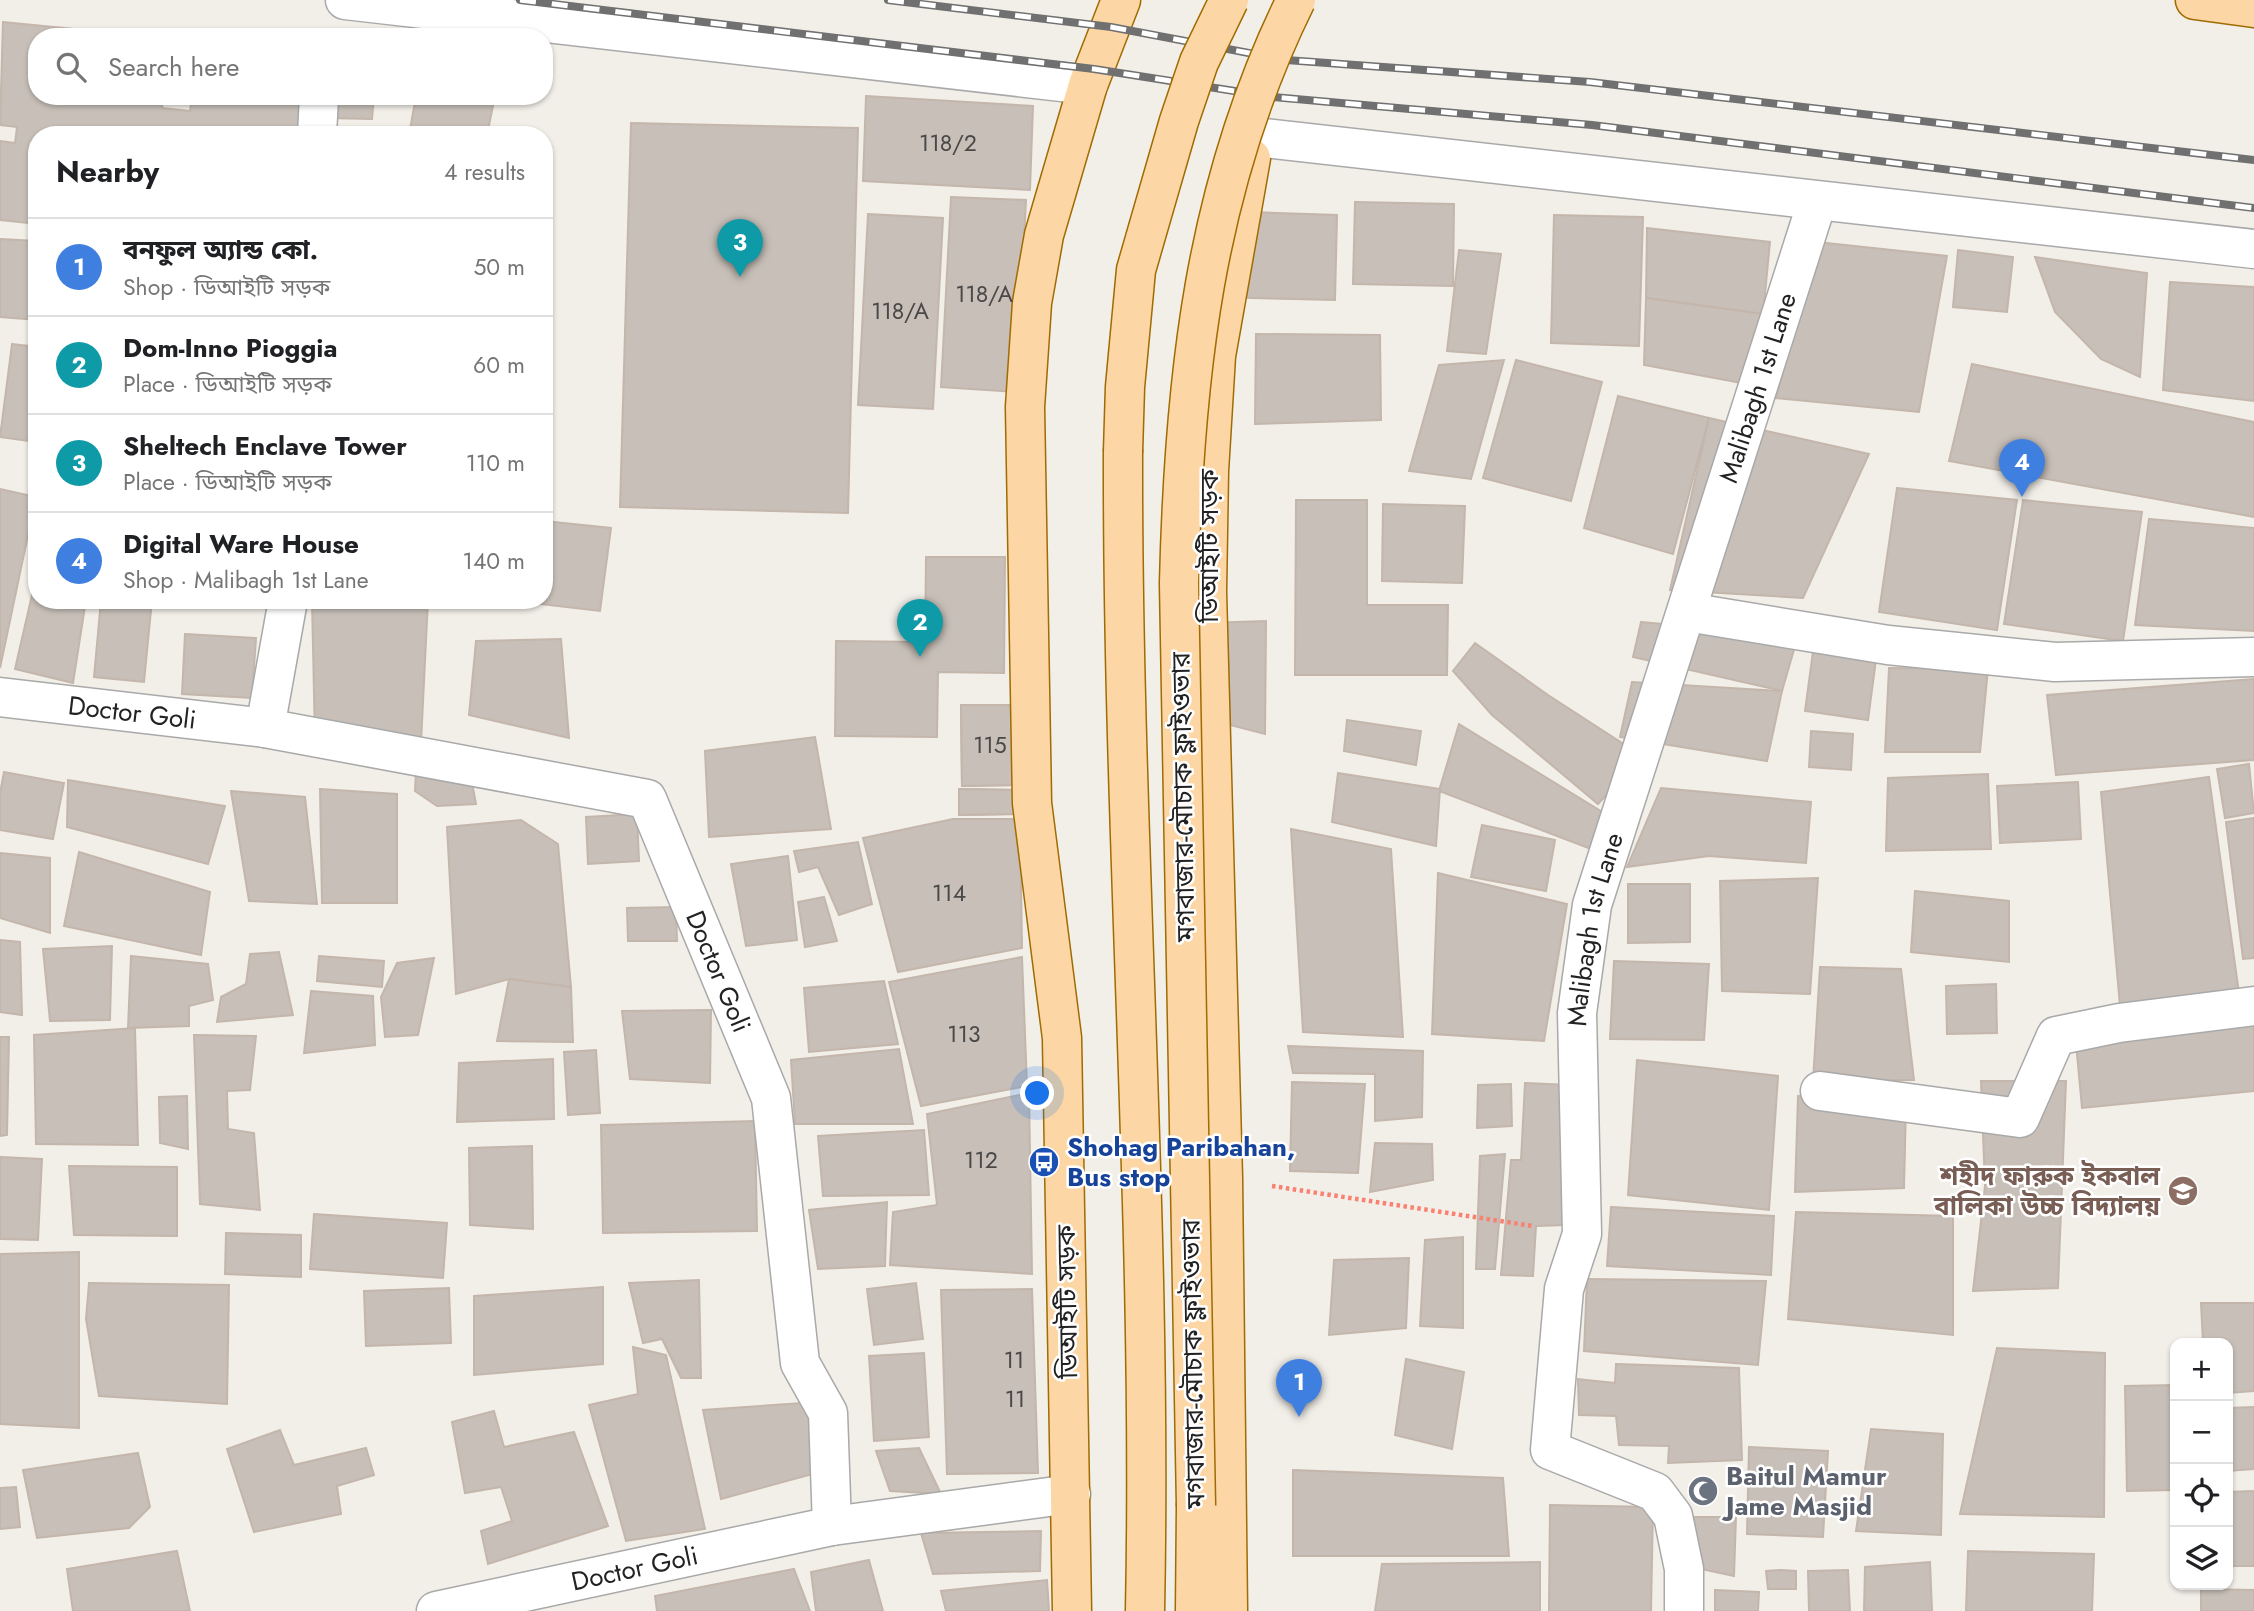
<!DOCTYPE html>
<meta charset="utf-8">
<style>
:root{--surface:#fff;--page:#f6f6f6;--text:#202124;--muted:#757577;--line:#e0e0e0;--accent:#0f766e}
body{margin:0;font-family:Jost,"Noto Sans Bengali",sans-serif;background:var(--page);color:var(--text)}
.controls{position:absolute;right:21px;bottom:21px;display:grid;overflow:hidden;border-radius:14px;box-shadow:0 2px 5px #0004}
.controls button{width:63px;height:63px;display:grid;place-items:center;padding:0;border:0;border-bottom:2px solid var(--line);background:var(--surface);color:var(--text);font:35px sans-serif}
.you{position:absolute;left:1038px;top:1094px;width:24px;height:24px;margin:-18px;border:5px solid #fff;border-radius:50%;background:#1a73e8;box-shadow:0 0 0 10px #1a73e833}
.badge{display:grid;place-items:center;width:46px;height:46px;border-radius:50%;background:var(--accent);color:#fff;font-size:23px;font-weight:700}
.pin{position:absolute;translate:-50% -58px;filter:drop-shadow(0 2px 4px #0008)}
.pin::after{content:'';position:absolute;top:37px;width:24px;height:21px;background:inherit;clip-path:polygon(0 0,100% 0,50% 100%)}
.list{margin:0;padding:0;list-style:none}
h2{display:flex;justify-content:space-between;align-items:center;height:91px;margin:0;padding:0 28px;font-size:30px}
h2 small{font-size:23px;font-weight:400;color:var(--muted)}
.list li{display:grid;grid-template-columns:46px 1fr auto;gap:21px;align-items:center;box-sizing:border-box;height:98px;padding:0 28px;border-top:2px solid var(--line)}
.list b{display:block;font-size:26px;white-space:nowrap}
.list p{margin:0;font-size:23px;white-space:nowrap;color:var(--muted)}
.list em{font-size:23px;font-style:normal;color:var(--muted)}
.icon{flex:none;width:38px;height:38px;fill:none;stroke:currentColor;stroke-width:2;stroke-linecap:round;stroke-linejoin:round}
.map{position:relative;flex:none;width:2254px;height:1611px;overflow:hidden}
.search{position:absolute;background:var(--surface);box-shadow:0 2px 5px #0004;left:28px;top:28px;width:525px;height:77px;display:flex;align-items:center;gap:18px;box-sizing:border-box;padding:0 24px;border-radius:28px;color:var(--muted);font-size:26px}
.panel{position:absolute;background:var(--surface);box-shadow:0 2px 5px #0004;left:28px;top:126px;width:525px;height:483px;border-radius:28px}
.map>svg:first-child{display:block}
.building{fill:#c7bfb8;stroke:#c4b6ab;stroke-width:2}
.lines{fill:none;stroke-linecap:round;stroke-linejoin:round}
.pedestrian-casing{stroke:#a9a9a9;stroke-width:41}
.minor-casing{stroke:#a9a9a9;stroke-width:41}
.primary-casing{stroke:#a06b00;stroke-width:41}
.path{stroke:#fa8072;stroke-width:4.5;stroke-dasharray:3.5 3.5;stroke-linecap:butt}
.pedestrian{stroke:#fff;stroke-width:38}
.minor{stroke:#fff;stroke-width:38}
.primary{stroke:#fcd6a4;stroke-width:38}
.rail-casing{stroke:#707070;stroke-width:8}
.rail{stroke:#fff;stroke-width:5;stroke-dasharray:16;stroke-linecap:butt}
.primary-bridge-casing{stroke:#a06b00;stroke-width:41;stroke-linecap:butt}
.primary-bridge{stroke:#fcd6a4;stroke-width:38}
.labels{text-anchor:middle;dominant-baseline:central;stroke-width:5;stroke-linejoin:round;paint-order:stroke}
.number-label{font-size:23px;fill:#4b4948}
.street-label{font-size:26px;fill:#222;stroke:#fff}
.transit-label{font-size:26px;font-weight:bold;fill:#164399;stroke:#fff;text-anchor:start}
.education-label{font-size:26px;font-weight:bold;fill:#785e54;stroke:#fff;text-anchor:end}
.worship-label{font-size:26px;font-weight:bold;fill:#5b616d;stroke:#fff;text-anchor:start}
</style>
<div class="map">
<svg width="2254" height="1611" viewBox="0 0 2254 1611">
<rect width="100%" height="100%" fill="#f2efe9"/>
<g class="building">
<polygon points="3,22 155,37 37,37 37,96 163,96 162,108 190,111 192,96 310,96 307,135 37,135 37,224 0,220 0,141 15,143 17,127 0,125"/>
<polygon points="329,96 374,96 372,119 327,118"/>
<polygon points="416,96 495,96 487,135 409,135"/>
<polygon points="866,96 1033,106 1030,190 863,181"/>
<polygon points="631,123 858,128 848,513 620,507"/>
<polygon points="951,197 1026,200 1016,392 941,387"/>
<polygon points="1355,202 1454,204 1453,286 1353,284"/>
<polygon points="1217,211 1337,215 1335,300 1214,297"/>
<polygon points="868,214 943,218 933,409 858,405"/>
<polygon points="1554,215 1643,217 1639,346 1551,343"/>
<polygon points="1647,228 1770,242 1763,314 1646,298"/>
<polygon points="0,239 37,241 37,320 0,317"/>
<polygon points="1817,242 1947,256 1919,412 1776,398"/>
<polygon points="1459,250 1501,254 1486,354 1447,351"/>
<polygon points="1958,250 2013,257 2007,312 1953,307"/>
<polygon points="2035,257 2147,273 2140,377 2101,359 2055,312"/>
<polygon points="2170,282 2254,287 2254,401 2163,390"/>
<polygon points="1646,298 1763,314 1742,383 1644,365"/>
<polygon points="1256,334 1380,335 1381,420 1255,424"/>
<polygon points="12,344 37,347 37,442 0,437"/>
<polygon points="1504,360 1471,479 1409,471 1439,365"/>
<polygon points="1516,360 1602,382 1571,501 1483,478"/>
<polygon points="1972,364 2254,422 2254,517 1949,461"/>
<polygon points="1618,396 1709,418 1673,554 1584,528"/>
<polygon points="1709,418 1869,454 1803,598 1670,590"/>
<polygon points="1897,488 2017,500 1997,630 1879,612"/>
<polygon points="0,489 36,497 0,668"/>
<polygon points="1296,500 1367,500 1367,605 1448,605 1447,675 1295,675"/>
<polygon points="2023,500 2142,512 2123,641 2004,624"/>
<polygon points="1383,504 1465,506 1462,583 1382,581"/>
<polygon points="2149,519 2254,528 2254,631 2135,625"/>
<polygon points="544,521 611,528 600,611 506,600 544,600"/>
<polygon points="926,557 1005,557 1004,673 938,672 937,737 835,736 836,641 925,642"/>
<polygon points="37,573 37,600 86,600 73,683 15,669"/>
<polygon points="101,600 152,600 144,682 94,677"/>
<rect x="173" y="600" width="80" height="5"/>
<polygon points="312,600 428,600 421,743 315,740"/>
<polygon points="1266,621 1265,734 1230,725 1198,656 1205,623"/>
<polygon points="1641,622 1798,636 1782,691 1633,657"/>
<polygon points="185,634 256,638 252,698 182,694"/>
<polygon points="561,639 569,738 469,715 476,641"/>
<polygon points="1475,643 1548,695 1642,756 1598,804 1492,715 1453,671"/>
<polygon points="1814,644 1877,652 1868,720 1805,711"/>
<polygon points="1889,668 1988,669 1980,752 1885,752"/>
<polygon points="2254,679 2254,760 2056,775 2047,695"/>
<polygon points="1632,682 1782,691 1767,761 1620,737"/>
<polygon points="961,705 1019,705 1020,785 962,786"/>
<polygon points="961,705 1019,705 1020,785 962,786"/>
<polygon points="1347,720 1421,731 1416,765 1344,751"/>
<polygon points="1459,724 1609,816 1591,849 1439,791"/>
<polygon points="1811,731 1853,734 1851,770 1809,767"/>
<polygon points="815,737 831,829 709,837 705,751"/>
<polygon points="2249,764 2254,813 2225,818 2217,769"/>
<polygon points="416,771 471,777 476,804 437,806 415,791"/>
<polygon points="4,772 64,783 53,839 0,830 0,793"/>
<polygon points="1338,773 1440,789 1436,846 1332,822"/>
<polygon points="1988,774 1991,849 1886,851 1888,778"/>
<polygon points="2209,777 2239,993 2120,1006 2101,792"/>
<polygon points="68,780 225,806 208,864 67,827"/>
<polygon points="2078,782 2081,839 2000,843 1997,786"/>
<polygon points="1661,788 1811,802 1806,863 1709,856 1627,867"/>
<polygon points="320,789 397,794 397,903 322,903"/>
<polygon points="959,789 1020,790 1020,814 959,815"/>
<polygon points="959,789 1020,790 1020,814 959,815"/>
<polygon points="231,791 305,797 317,904 249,901"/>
<polygon points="637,814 639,861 588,864 586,817"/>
<polygon points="2254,818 2254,958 2243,959 2226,822"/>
<polygon points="953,819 1020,819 1022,948 898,972 863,838"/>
<polygon points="521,820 558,844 571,987 509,979 456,994 447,827"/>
<polygon points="1482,825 1555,840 1546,891 1471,877"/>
<polygon points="1291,829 1391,849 1403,1037 1303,1032"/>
<polygon points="858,842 872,904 839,915 818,867 799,872 794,851"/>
<polygon points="79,852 210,892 201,955 64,926"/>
<polygon points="0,853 50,858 50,933 0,918"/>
<polygon points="788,856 797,940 746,946 731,864"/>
<polygon points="1438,873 1567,904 1544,1041 1432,1034"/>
<polygon points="1818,878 1810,994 1722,991 1720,881"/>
<polygon points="1628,884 1690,884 1690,942 1628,943"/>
<polygon points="1915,891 2009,901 2009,962 1911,952"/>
<polygon points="824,897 837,941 805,947 798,902"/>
<polygon points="676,907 677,941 628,941 627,908"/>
<polygon points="0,940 20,942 22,1015 0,1012"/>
<polygon points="112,946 110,1020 50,1021 43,949"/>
<polygon points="279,952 293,1015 217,1022 221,997 246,984 250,954"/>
<polygon points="131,956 208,964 213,1000 189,1006 189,1026 128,1028"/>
<polygon points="319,956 384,961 382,987 317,981"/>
<polygon points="1022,957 1027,1086 921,1106 889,982"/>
<polygon points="434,958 418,1035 385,1037 381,997 397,963"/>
<polygon points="1614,961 1709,964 1704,1040 1610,1039"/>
<polygon points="1820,967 1901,969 1914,1080 1813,1081"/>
<polygon points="509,979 571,987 573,1042 497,1041"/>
<polygon points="884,981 898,1044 809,1052 804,988"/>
<polygon points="1996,984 1997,1033 1947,1034 1946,986"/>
<polygon points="311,991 373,996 375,1045 304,1053"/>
<polygon points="2254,1007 2254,1091 2082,1108 2075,1032"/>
<polygon points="711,1010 710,1083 630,1079 622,1011"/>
<polygon points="135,1028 138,1145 36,1144 34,1035"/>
<polygon points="194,1035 256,1036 250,1090 227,1091 228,1129 254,1133 260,1210 200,1204"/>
<polygon points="0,1037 9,1037 7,1135 0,1136"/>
<polygon points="1288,1046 1423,1051 1422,1117 1375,1121 1375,1074 1293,1073"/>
<polygon points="899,1049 913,1124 795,1124 791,1060"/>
<polygon points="596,1050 600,1113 568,1115 564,1052"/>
<polygon points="553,1059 554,1119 457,1122 459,1063"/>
<polygon points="1637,1060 1778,1076 1769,1210 1628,1195"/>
<polygon points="1981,1081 2066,1081 2058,1288 1973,1291 1985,1186"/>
<polygon points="1292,1082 1365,1084 1358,1173 1290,1171"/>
<polygon points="1525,1083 1569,1085 1565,1225 1536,1226 1533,1276 1501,1275 1511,1160 1521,1160"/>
<polygon points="1511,1084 1512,1126 1477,1128 1478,1085"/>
<polygon points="1029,1093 1032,1274 890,1265 893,1212 937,1205 927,1114"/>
<polygon points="187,1096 188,1149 160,1143 159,1097"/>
<polygon points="1798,1096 1906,1103 1904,1188 1795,1192"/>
<polygon points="755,1121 757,1231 603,1233 601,1125"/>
<polygon points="924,1130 929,1195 823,1196 818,1136"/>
<polygon points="1375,1143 1432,1144 1433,1180 1370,1192"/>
<polygon points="532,1146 533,1229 470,1225 469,1148"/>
<polygon points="1505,1154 1495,1269 1476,1269 1480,1156"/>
<polygon points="0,1157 42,1159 38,1240 0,1239"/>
<polygon points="69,1166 177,1167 177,1236 74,1235"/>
<polygon points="887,1202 885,1266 818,1269 809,1210"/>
<polygon points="1611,1207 1774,1216 1771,1275 1607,1266"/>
<polygon points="1796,1212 1953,1216 1953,1335 1788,1319"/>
<polygon points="314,1214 447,1223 443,1278 310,1269"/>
<polygon points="226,1233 301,1235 301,1277 225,1274"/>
<polygon points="1463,1237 1463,1328 1420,1326 1425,1240"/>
<polygon points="79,1252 79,1428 0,1424 0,1254"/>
<polygon points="1409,1258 1406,1328 1329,1335 1334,1260"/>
<polygon points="1587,1279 1766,1281 1758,1365 1584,1351"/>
<polygon points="699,1280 701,1378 681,1378 662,1339 643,1343 629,1283"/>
<polygon points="89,1283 229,1285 227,1404 99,1396 86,1319"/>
<polygon points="916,1283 923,1339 874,1345 867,1289"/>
<polygon points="603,1287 603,1364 474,1375 474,1296"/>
<polygon points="449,1288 451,1343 366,1346 364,1291"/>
<polygon points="1032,1289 1038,1473 947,1474 941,1290"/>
<polygon points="2201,1303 2254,1303 2254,1391 2228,1393 2228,1343 2203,1343"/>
<polygon points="633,1347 666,1355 705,1529 626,1541 589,1405 638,1394"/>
<polygon points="1997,1348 2105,1353 2104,1517 1960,1514"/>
<polygon points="924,1353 929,1437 874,1441 869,1356"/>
<polygon points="1406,1359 1464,1372 1452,1449 1395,1435"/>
<polygon points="1616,1364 1739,1368 1742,1460 1668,1463 1669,1446 1619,1445 1616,1416 1579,1415 1578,1379 1615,1383"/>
<polygon points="2175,1385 2175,1490 2127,1491 2125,1386"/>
<polygon points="817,1402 827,1470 721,1499 703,1410"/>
<polygon points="2254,1407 2254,1469 2228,1471 2228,1408"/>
<polygon points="494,1411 504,1447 574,1432 608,1526 488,1564 481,1531 512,1521 501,1487 465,1493 452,1422"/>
<polygon points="1871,1429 1943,1434 1941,1535 1856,1531"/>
<polygon points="280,1430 294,1465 366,1448 374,1475 337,1486 341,1514 254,1532 227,1449"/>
<polygon points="1749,1447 1828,1451 1823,1537 1747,1534"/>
<polygon points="919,1448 941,1494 890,1491 876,1451"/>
<polygon points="138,1453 150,1507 129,1528 37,1538 23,1470"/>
<polygon points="1293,1470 1503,1478 1509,1556 1293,1556"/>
<polygon points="16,1487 20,1527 0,1529 0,1488"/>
<polygon points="2254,1491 2254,1566 2228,1566 2228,1492"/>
<polygon points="1550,1505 1653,1507 1651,1611 1549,1611"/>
<polygon points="1686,1517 1736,1517 1734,1576 1687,1566"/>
<polygon points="1041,1531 1040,1571 933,1574 921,1533"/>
<polygon points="177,1551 190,1611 73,1611 67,1569"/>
<polygon points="1968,1551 2094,1554 2092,1611 1966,1611"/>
<polygon points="869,1560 883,1611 816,1611 811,1572"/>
<polygon points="1540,1562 1540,1611 1375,1611 1382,1564"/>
<polygon points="1930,1562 1932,1611 1864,1611 1865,1567"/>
<polygon points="794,1569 810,1611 657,1611 655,1596"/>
<polygon points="1781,1570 1796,1571 1796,1589 1768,1589 1766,1571"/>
<polygon points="1848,1570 1850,1611 1809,1611 1808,1571"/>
<polygon points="1047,1580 1049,1611 946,1611 941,1591"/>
<polygon points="2201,1589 2254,1590 2254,1611 2201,1611"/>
<polygon points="1715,1590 1759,1592 1758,1611 1715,1611"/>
</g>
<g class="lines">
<g class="pedestrian-casing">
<polyline id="pedestrian" points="345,0 1088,85"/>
</g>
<g class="minor-casing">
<g id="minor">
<polyline points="317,135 319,96"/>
<polyline points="1255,137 2254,249"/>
<polyline points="1687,612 1888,645 2055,662 2254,657"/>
<path id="s1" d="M0,697L265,728L647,799L771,1098L800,1363L828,1413L832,1526"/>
<polyline points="265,728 288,600"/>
<polyline points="1820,1091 2020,1118 2056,1036 2119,1023 2254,1006"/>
<path id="s2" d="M436,1611L832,1526L1071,1494"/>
<path id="s3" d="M1684,1611V1569L1673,1516L1655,1492L1550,1450L1564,1289L1582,1234L1577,1013L1592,905L1817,202"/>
</g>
</g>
<g class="primary-casing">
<g id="primary">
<polyline points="2195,0 2254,8"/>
<path d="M1123,452C1122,838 1153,1224 1145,1611"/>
<polyline points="1072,1611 1062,1038 1032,803 1025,407 1032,303 1044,235 1088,85 1121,0"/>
<polyline points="1195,1611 1196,1506"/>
<polyline points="1228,1611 1223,1178 1207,592 1209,471 1216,356 1251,158"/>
</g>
</g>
<polyline class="path" points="1272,1186 1533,1226"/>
<use href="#pedestrian" class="pedestrian"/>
<use href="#minor" class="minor"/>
<use href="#primary" class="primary"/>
<g class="rail-casing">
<g id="rail">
<polyline points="520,0 1094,69 1273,97 1592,125 2254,208"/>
<polyline points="888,0 1111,27 1286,60 1590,82 2254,160"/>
</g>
</g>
<use href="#rail" class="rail"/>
<g class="primary-bridge-casing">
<g id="primary-bridge">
<polyline points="1123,452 1125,387 1136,270 1179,121 1199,62 1229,0"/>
<path d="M1196,1506L1179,583C1184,379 1204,186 1296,0"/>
</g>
</g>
<use href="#primary-bridge" class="primary-bridge"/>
</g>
<defs>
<g id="bus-disc" transform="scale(1.575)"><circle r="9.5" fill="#1a4fb4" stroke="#fff"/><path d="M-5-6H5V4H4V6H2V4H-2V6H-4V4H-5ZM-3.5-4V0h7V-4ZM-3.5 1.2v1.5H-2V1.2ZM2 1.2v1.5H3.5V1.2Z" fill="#fff"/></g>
<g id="school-disc" transform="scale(1.575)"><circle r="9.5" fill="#8d6e63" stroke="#fff"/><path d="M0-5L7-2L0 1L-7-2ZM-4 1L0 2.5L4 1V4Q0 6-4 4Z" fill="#fff"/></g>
<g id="mosque-disc" transform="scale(1.575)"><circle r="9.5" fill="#6b7280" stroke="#fff"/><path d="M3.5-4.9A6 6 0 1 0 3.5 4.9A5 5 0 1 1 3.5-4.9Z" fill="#fff"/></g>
</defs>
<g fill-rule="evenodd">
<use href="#bus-disc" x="1044" y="1162"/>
<use href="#school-disc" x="2183" y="1191"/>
<use href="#mosque-disc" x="1703" y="1491"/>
</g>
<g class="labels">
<g class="number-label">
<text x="948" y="143">118/2</text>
<text x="984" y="294">118/A</text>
<text x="900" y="311">118/A</text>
<text x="990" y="745">115</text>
<text x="949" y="893">114</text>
<text x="964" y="1034">113</text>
<text x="981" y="1160">112</text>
<text x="1014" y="1360">11</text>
<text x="1015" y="1399">11</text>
</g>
<g class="street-label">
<text stroke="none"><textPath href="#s3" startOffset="1332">Malibagh 1st Lane</textPath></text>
<text transform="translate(1209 546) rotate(-90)">ডিআইটি সড়ক</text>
<text stroke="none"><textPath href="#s1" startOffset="133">Doctor Goli</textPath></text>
<text transform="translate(1183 797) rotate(-91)">মগবাজার-মৌচাক ফ্লাইওভার</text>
<text stroke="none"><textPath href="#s3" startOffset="765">Malibagh 1st Lane</textPath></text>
<text stroke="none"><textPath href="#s1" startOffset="842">Doctor Goli</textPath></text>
<text transform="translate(1067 1302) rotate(-91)">ডিআইটি সড়ক</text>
<text transform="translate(1193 1364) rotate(-91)">মগবাজার-মৌচাক ফ্লাইওভার</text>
<text stroke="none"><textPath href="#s2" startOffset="203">Doctor Goli</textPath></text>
</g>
<g class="transit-label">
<text x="1067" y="1147">Shohag Paribahan,<tspan x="1067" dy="30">Bus stop</tspan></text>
</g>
<g class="education-label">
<text x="2160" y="1176">শহীদ ফারুক ইকবাল<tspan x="2160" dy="30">বালিকা উচ্চ বিদ্যালয়</tspan></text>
</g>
<g class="worship-label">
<text x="1726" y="1476">Baitul Mamur<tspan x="1726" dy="30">Jame Masjid</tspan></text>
</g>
</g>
</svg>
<div class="controls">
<button>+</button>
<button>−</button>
<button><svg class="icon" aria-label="locate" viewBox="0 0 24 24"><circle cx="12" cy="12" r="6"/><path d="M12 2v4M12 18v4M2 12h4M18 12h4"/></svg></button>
<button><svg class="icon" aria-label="layers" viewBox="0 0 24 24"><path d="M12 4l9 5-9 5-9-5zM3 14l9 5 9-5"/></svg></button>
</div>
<div class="you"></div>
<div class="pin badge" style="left:1299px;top:1417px;background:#3f7fe0">1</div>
<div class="pin badge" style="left:920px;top:657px;background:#0f9aa8">2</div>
<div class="pin badge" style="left:740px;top:277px;background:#0f9aa8">3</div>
<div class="pin badge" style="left:2022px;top:497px;background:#3f7fe0">4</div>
<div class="search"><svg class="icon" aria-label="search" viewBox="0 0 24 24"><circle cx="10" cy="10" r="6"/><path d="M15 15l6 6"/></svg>Search here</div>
<section class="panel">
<h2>Nearby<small>4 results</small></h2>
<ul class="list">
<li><span class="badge" style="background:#3f7fe0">1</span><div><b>বনফুল অ্যান্ড কো.</b><p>Shop · ডিআইটি সড়ক</p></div><em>50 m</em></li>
<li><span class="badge" style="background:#0f9aa8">2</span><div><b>Dom-Inno Pioggia</b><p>Place · ডিআইটি সড়ক</p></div><em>60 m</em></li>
<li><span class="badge" style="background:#0f9aa8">3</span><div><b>Sheltech Enclave Tower</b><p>Place · ডিআইটি সড়ক</p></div><em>110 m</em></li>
<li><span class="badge" style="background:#3f7fe0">4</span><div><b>Digital Ware House</b><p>Shop · Malibagh 1st Lane</p></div><em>140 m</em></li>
</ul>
</section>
</div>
